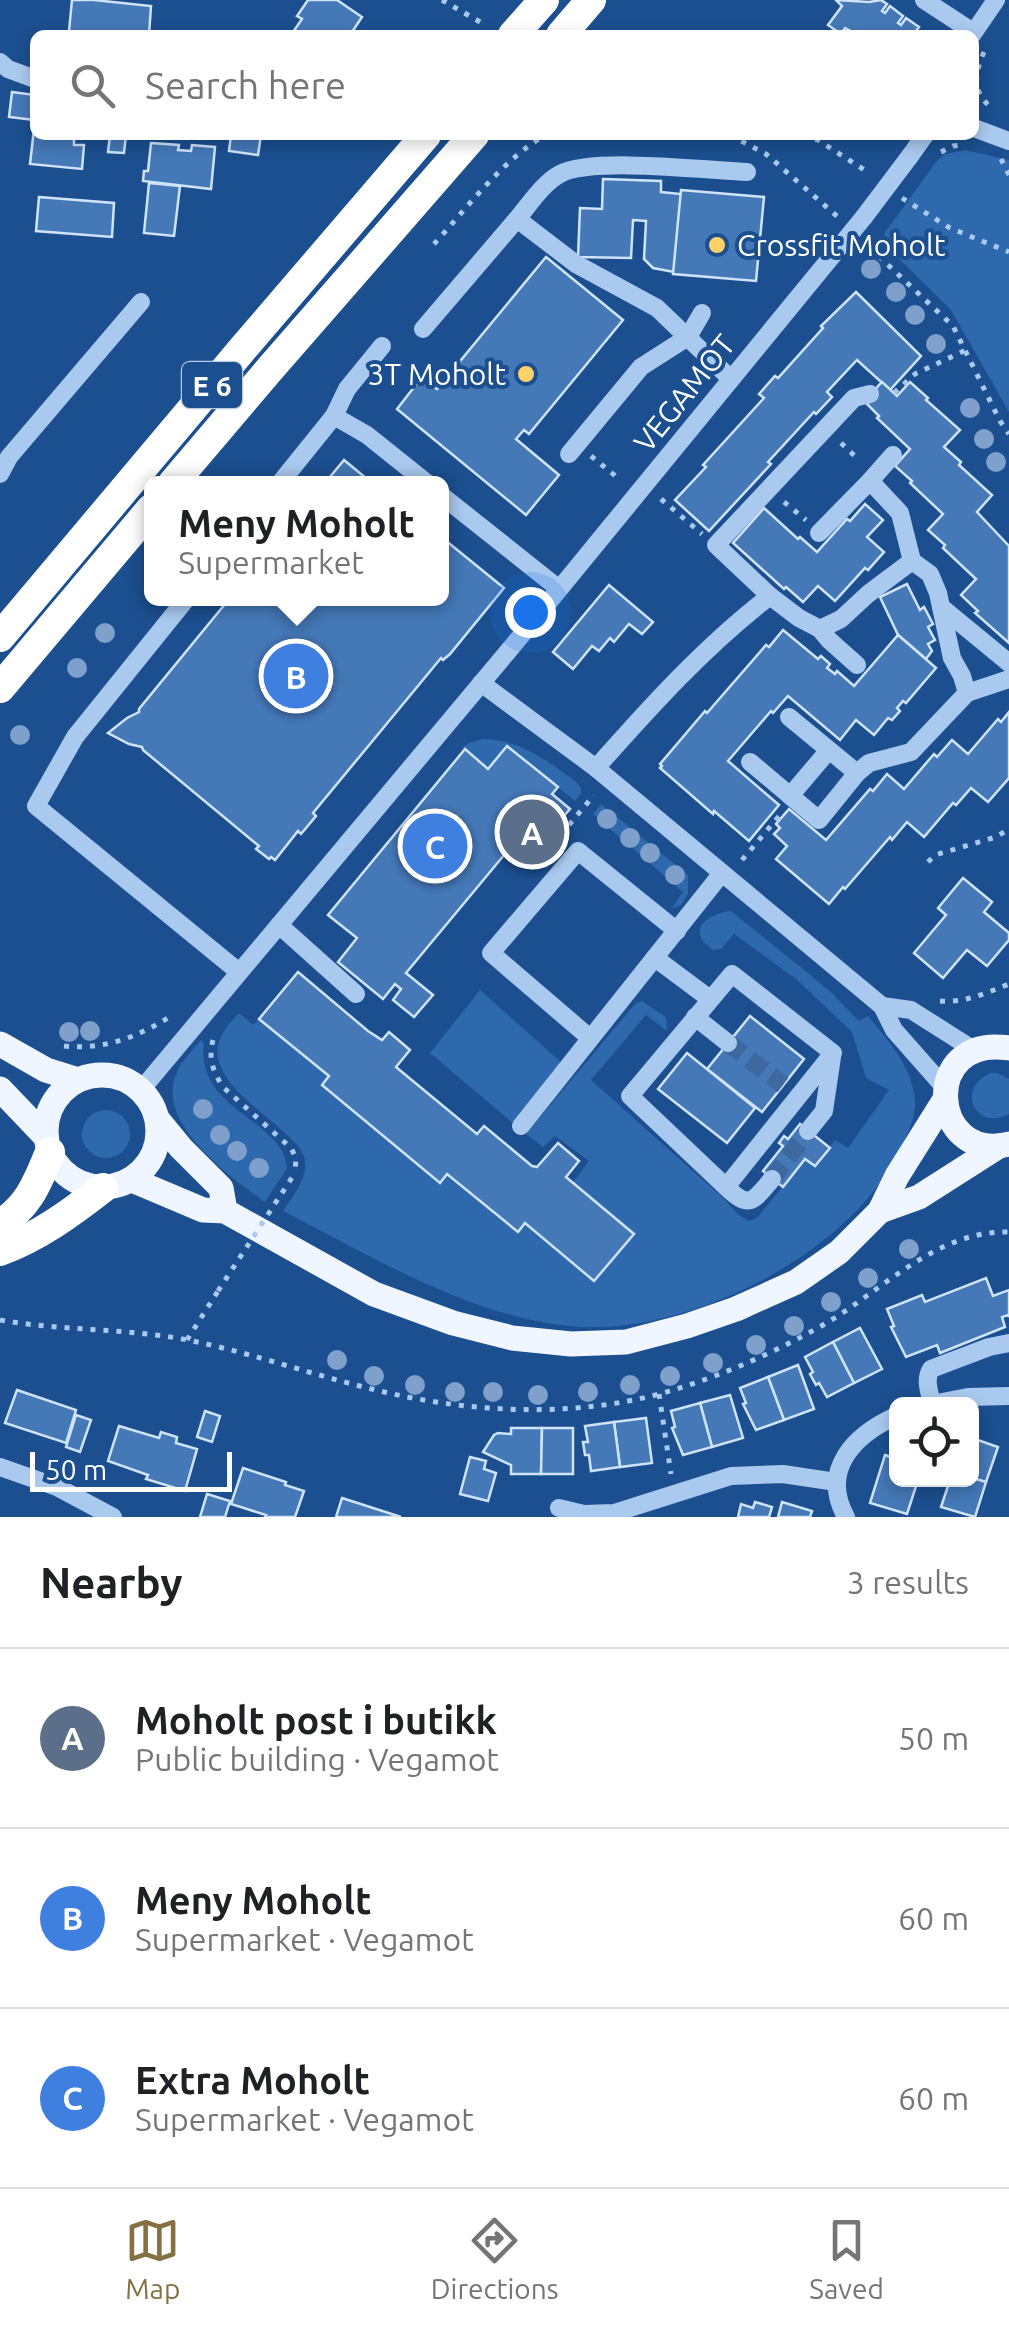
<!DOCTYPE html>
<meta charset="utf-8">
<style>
:root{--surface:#fff;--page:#f6f6f6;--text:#202124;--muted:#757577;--line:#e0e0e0;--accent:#847042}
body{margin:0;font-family:Ubuntu,sans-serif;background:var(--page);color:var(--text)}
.controls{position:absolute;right:30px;bottom:30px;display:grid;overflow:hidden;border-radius:15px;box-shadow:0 5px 15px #0003}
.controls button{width:90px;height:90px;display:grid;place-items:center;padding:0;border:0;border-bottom:2px solid var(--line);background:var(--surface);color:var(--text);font:50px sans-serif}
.scale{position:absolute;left:30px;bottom:25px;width:202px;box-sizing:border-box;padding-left:10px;border:5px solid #fff;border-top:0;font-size:28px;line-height:35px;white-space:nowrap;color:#fff;-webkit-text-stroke:8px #1b4f8f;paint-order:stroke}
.you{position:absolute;left:530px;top:612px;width:35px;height:35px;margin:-25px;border:8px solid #fff;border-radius:50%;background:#1a73e8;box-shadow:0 0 0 15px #1a73e833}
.badge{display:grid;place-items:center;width:65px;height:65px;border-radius:50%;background:var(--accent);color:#fff;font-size:32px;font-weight:700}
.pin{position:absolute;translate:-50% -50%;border:5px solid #fff;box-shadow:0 2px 10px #0006}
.popup{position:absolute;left:144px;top:476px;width:305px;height:130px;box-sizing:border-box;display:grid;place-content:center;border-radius:15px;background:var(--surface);filter:drop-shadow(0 2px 8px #0005);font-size:32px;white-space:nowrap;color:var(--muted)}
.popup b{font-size:38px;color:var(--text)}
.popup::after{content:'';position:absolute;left:50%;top:100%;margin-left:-20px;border:20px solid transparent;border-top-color:var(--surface)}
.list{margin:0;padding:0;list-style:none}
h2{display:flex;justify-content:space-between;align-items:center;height:130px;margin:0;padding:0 40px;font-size:42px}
h2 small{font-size:32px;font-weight:400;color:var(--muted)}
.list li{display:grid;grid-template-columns:65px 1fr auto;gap:30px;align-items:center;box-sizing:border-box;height:180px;padding:0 40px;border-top:2px solid var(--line)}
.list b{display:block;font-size:38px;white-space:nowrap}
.list p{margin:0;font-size:32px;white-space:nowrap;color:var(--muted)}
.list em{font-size:32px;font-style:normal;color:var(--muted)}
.icon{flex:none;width:55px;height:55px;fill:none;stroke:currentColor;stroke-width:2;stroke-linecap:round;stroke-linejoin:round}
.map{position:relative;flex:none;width:1009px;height:1517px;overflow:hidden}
.search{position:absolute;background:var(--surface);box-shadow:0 5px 15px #0003;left:30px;right:30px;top:30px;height:110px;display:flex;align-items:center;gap:25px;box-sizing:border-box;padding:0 35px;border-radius:15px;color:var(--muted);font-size:38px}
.sheet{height:670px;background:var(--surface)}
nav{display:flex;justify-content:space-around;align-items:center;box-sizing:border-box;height:140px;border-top:2px solid var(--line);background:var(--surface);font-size:28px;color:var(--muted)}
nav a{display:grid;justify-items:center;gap:5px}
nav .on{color:var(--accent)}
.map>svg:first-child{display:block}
.green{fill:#2e69ad}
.building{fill:#4478b7;stroke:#cfe3fa;stroke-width:2.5}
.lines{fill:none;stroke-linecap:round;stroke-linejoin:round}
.minor-tunnel{stroke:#3d69a0;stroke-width:18;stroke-dasharray:18 9;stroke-linecap:butt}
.path{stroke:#a9c9ee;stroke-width:5;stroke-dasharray:5 8;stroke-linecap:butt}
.minor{stroke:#a9c9ee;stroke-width:18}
.major{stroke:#f0f6ff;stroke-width:25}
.highway{stroke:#fff;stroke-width:30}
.path-bridge{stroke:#a9c9ee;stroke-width:5;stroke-dasharray:5 8;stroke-linecap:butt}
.minor-bridge{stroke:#a9c9ee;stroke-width:18}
.tree{fill:#7ea0ca}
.poi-dot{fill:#ffd166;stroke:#1b4f8f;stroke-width:4}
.labels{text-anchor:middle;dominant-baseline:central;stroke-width:8;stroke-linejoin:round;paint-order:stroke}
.shield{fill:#1b4f8f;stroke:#bbcadd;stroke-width:2.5}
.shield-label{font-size:28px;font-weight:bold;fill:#fff}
.poi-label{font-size:30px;fill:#fff;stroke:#1b4f8f;text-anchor:start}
.street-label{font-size:30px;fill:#fff;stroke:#1b4f8f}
</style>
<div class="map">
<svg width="1009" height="1517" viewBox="0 0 1009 1517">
<rect width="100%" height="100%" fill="#1b4f8f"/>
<g class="green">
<polygon points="965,150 1009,160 1009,412 951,310 886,246 884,234 936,162 945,154"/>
<path d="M482,739C519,739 549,761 577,783L581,788V794L575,801L508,746L488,769L462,748L469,743Z"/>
<polygon points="601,804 688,875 688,894 681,905 671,909 683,892 593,814"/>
<path d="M731,911L831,992L859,1021L868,1016C886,1038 909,1063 914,1093C919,1115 906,1137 896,1157C844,1258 681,1338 569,1326C471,1317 369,1255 283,1211C292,1197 307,1180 305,1162C304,1151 296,1143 288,1136C265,1112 205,1079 220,1039C224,1029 232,1021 239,1013L253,1025L259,1019L329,1076L322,1085L439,1183L447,1174L517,1232L525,1223L594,1281L633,1233L573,1182L589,1161L555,1136L543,1147L526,1134L635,1004L642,1001L666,1017L667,1031L646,1015L591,1080L722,1197L739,1215L749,1221L758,1217L805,1159L815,1166L835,1140L848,1148L889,1090L866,1078L852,1032L796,979L734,934L721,949L713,950C685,931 706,914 731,911Z"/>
<polygon points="480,990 562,1063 514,1124 430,1053"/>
<path d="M201,1040L204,1043C195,1111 283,1118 287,1168L265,1202C231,1177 153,1122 177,1072C182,1060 193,1050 201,1040Z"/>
<path d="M991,1073H998L1009,1079V1114C975,1132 955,1088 991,1073Z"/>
<circle cx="106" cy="1134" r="24"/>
</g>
<g class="building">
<polygon points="72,0 94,0 151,6 149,35 111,35 69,31"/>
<polygon points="308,0 337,0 362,17 350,35 291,35 302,19 297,16"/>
<polygon points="836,0 869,2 881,0 887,4 882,11 885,13 890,6 903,16 898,23 901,25 906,18 919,27 913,35 846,35 849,30 845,28 841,34 828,25 842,6"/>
<polygon points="12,92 35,95 35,120 9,117"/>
<polygon points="34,129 35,135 74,135 74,145 84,145 82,169 30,164"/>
<polygon points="110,135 126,135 124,153 108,152"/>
<polygon points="231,135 261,135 258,155 229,151"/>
<polygon points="151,143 179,145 178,150 191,151 192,145 215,147 211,189 143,181 144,171 148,171"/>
<polygon points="603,179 661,181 661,192 681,194 674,272 653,268 644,259 646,221 633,220 631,258 578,257 580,208 602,209"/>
<polygon points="149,183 180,186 174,236 144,233"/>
<polygon points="681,190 764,197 756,281 673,274"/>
<polygon points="39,197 114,203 112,237 36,231"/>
<polygon points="546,257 623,320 529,434 524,430 516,439 559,475 526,515 397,409 422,377 437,389 444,381 448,384 456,375 452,371"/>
<polygon points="856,292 921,356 890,390 857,360 827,392 832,397 816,414 814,412 768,462 771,464 709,531 675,500 706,467 703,465 764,398 759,394 775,376 778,378 823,328 821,326"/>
<polygon points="882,382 897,396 910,382 928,398 926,400 960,430 944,447 961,462 959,465 992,495 977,512 1009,546 1009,643 975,613 978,611 961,595 976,579 943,548 945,545 928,530 943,514 910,483 912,481 895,466 910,449 877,418 879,416 864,401"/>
<polygon points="344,460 372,483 325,483"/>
<polygon points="865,504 883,520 867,537 884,552 868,570 865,568 835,601 818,586 803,602 786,587 784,589 733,543 764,508 798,539 800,537 817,552 847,519 850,521"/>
<polygon points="441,531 445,540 504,588 450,654 443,660 441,658 313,813 316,816 301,834 298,831 275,860 271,857 269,859 256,849 259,846 143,750 142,747 129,744 108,733 127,718 139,712 139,709 230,598 441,598"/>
<polygon points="907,584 920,610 924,607 933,624 928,627 935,640 928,644 932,651 926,659 898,635 880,597"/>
<polygon points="609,585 653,622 642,634 629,624 614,642 610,638 599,651 592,646 573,669 553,652"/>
<polygon points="783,630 818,659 821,656 830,664 827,668 835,674 837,671 854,686 898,635 936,668 906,703 903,701 897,708 900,711 892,720 888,718 874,735 856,720 840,740 788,696 773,713 771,711 728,761 779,805 749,841 714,811 713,814 660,768 662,766 660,764 705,711 707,713 766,645 769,647"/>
<polygon points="1009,712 1009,778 988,802 971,788 956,805 953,803 924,837 907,822 892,840 890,837 845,889 843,887 829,904 776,859 787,846 774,834 780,828 776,824 789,809 826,840 870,789 873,791 887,774 904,789 934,754 937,757 952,740 968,754 998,719 1001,722"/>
<polygon points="507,746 558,787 552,794 570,809 556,825 563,831 543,856 519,837 406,973 433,995 414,1017 393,1000 401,989 395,984 383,999 338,962 357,938 328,915 465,749 488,769"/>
<polygon points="963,878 992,902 984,912 1009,933 1009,940 987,966 967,950 943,978 914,953 946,915 938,908"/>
<polygon points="298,972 368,1031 382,1040 389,1032 410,1050 396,1067 477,1134 484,1126 532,1166 537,1167 558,1143 579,1161 566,1177 634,1234 594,1281 525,1223 518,1232 447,1174 440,1183 322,1085 329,1076 259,1019"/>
<polygon points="750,1016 804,1059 762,1112 707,1069"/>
<polygon points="687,1053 755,1108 727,1143 658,1089"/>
<polygon points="800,1124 830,1148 815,1166 805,1159 783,1187 763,1171 783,1146 779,1143 784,1136 788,1139"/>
<polygon points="986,1278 993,1296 1009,1290 1009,1317 1008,1315 1002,1317 1005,1327 940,1353 937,1345 906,1357 891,1327 894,1326 887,1309 922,1295 925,1302"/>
<polygon points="860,1328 882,1369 854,1383 833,1342"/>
<polygon points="833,1342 854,1383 827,1397 819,1383 816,1385 810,1374 813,1372 805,1357"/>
<polygon points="798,1365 814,1409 784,1420 768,1377"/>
<polygon points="768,1377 784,1420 756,1430 743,1404 746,1403 740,1388"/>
<polygon points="17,1390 76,1410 66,1443 5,1423"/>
<polygon points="730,1395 743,1438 712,1447 700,1403"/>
<polygon points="700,1403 712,1447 683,1455 672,1428 675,1427 671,1411"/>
<polygon points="205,1411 220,1416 212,1442 197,1437"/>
<polygon points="76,1415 91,1420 80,1452 66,1447"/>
<polygon points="646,1418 652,1463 620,1467 614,1422"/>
<polygon points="614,1422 620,1467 591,1471 589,1455 585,1455 583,1442 588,1442 585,1426"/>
<polygon points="119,1426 159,1438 161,1432 177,1437 176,1443 197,1449 185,1491 146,1479 148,1475 108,1461"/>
<polygon points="511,1428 542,1428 541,1474 511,1474 511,1465 483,1452 494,1435 498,1433 511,1434"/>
<polygon points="542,1428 573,1428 573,1474 541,1474"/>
<polygon points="972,1438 998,1447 986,1482 972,1478"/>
<polygon points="885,1455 896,1459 896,1480 918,1480 907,1514 870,1503"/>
<polygon points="470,1457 486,1461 484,1469 496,1473 488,1501 460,1494"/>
<polygon points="243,1468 286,1482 285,1485 304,1491 295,1517 265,1517 266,1515 231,1504"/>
<polygon points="972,1478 986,1482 975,1517 941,1507 950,1480"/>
<polygon points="207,1494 230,1501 225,1517 200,1517"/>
<polygon points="342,1498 401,1517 336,1517"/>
<polygon points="755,1502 772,1507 769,1517 738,1517 741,1504 753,1508"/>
<polygon points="782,1502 812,1511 810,1517 778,1517"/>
</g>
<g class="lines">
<g class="minor-tunnel">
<polyline points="728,1043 783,1085"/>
<polyline points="772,1179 808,1131"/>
</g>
<g class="path">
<polyline points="442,0 487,26"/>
<path d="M984,52C974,74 972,93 992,108"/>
<polyline points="730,135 766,154 838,217"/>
<polyline points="803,135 818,140 869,173"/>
<polyline points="941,152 953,146 963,145"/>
<polyline points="1001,159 1009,175"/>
<polyline points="902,198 950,228 1009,252"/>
<path d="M434,244C466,209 505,157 546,135"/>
<polyline points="869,247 953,326 1000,421 1009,434"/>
<polyline points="894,393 915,374 966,350"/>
<polyline points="841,443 859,460"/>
<polyline points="591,456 618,478"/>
<polyline points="661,499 702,534"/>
<polyline points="784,502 806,520"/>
<polyline points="569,825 594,795"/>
<polyline points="742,860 780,815"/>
<polyline points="928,862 935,855 996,837 1009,829"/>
<path d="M940,1001C965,1003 986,993 1009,984"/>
<path d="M213,1040C208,1058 213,1072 223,1087L291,1148L296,1158L295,1173"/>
<path d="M64,1046C104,1050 138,1037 171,1016"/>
<path d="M0,1320C62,1331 126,1328 188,1340C257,1354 324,1379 393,1394C480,1413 576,1417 663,1393C719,1377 772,1354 823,1325C881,1292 936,1230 1009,1232"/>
<polyline points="187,1340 218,1291"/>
<polyline points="659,1394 671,1474"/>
</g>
<g class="minor">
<polyline points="924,0 973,32"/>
<polyline points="972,35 996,0"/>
<polyline points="0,62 8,69 35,79"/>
<polyline points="974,128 1009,141"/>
<polyline points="910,156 925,135"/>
<path d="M517,219C529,205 543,183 560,174C591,157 706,170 747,172"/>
<polyline points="423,329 517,219 576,264 657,308 731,379"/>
<polyline points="334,416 347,389 382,346"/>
<polyline points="569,454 641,367 688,337 702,313"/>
<polyline points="0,474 9,457 141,302"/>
<polyline points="870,481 893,455"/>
<polyline points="280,483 334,416 367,435 427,483"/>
<polyline points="441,495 558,588"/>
<polyline points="770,596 799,618 820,629 841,619 868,594 912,561 900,513 870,481 819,533"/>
<polyline points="187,598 75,737 36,806 239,972"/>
<polyline points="941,607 1009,663"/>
<polyline points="820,629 829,640 857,665"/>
<polyline points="481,683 596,768 882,1006 894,1030 946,1089"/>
<polyline points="967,693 1009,679"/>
<polyline points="789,717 857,773"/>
<polyline points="750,762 819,820 857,773 869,763 911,752 967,693 962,676 952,658 938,593 930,574 912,561"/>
<path d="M596,768C650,707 705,646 770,596L716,545L854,398L870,394"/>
<polyline points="790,796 829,750"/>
<polyline points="279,925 356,994"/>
<polyline points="655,958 710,999"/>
<polygon points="732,974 833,1053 726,1187 630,1096"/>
<polyline points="882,1006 911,1010 974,1050"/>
<polyline points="695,1017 728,1043"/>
<polyline points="590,1038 491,953 578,851 677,931"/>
<polyline points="141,1090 525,631 864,217"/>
<polyline points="521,1126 722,873"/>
<polyline points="808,1131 824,1111 832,1057"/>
<path d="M726,1187C750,1210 753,1201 772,1179"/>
<path d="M932,1404C930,1393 924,1380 931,1369L989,1347L1009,1343"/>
<polyline points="932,1404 968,1397 1009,1396"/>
<polyline points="0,1467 57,1487 113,1517"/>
<polyline points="559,1508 584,1514 614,1513 731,1476 783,1474 836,1482"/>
<path d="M846,1517C820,1470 854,1435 896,1416"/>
</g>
<g class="major">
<polyline points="0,1044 46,1070 78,1080"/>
<path d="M1009,1048C919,1034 930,1164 1009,1144"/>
<circle cx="102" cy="1131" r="56"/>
<polyline points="0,1089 46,1137"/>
<polyline points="158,1120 181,1148 221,1188 225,1211"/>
<polyline points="132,1180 203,1210 225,1211 374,1294 453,1323 512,1338 571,1344 626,1342 687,1326 736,1309 796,1282 839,1252 880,1211 897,1176 944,1101"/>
<polyline points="880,1211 919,1197 999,1146"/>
</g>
<g class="highway">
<polyline points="513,35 544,0"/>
<polyline points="561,35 591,0"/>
<polyline points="173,483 269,370 474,135"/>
<polyline points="0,637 245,346 426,135"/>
<polyline points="0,688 151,509"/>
<path d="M0,1224C29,1207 38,1181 50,1152"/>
<path d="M0,1251C38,1237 71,1213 103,1188"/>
</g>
<polyline class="path-bridge" points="218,1291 295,1173"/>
<polyline class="minor-bridge" points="864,217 910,156"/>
</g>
<g class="tree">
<circle cx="871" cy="269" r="10"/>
<circle cx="896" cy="292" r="10"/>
<circle cx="915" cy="315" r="10"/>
<circle cx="936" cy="344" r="10"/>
<circle cx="970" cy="408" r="10"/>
<circle cx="984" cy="439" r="10"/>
<circle cx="996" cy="462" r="10"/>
<circle cx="105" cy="633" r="10"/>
<circle cx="77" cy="668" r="10"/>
<circle cx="20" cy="735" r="10"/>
<circle cx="607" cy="819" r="10"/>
<circle cx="630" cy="838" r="10"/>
<circle cx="650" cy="853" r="10"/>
<circle cx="675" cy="875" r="10"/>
<circle cx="90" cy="1031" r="10"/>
<circle cx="69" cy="1032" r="10"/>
<circle cx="203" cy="1109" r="10"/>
<circle cx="220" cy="1135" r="10"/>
<circle cx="237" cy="1151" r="10"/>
<circle cx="259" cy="1168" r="10"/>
<circle cx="909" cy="1249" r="10"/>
<circle cx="868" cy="1278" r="10"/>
<circle cx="831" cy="1302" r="10"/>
<circle cx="794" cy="1326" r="10"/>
<circle cx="756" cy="1345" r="10"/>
<circle cx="337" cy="1360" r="10"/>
<circle cx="713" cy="1363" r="10"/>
<circle cx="374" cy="1376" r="10"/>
<circle cx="670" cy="1376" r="10"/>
<circle cx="415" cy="1385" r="10"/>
<circle cx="630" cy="1385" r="10"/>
<circle cx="455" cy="1392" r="10"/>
<circle cx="493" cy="1392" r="10"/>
<circle cx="588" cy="1392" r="10"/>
<circle cx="538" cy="1395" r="10"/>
</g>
<g class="poi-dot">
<circle cx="717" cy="245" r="10"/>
<circle cx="526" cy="374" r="10"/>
</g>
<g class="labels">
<rect class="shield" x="182" y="362" width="60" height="46" rx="8"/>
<g class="shield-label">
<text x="212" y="385">E 6</text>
</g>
<g class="poi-label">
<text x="737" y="245">Crossfit Moholt</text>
<text x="506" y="374" text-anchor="end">3T Moholt</text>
</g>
<g class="street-label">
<text transform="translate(684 393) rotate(-51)">VEGAMOT</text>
</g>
</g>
</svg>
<div class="controls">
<button><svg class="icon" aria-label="locate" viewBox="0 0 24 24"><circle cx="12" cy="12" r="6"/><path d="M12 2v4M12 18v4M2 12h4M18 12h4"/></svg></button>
</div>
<div class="scale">50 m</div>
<div class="you"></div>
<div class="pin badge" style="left:532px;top:832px;background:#5c6f8a">A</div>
<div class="pin badge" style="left:296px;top:676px;background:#3f7fe0">B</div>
<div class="popup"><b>Meny Moholt</b>Supermarket</div>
<div class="pin badge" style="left:435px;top:846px;background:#3f7fe0">C</div>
<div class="search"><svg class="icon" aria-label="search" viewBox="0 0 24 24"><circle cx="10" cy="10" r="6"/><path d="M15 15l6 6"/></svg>Search here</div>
</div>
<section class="sheet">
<h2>Nearby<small>3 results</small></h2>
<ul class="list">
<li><span class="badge" style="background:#5c6f8a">A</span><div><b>Moholt post i butikk</b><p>Public building · Vegamot</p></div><em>50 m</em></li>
<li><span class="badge" style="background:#3f7fe0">B</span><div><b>Meny Moholt</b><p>Supermarket · Vegamot</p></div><em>60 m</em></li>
<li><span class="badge" style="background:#3f7fe0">C</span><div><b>Extra Moholt</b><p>Supermarket · Vegamot</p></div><em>60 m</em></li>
</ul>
</section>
<nav>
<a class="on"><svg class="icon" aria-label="map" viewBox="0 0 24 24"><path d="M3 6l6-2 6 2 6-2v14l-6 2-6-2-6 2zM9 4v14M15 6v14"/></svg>Map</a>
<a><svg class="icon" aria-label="directions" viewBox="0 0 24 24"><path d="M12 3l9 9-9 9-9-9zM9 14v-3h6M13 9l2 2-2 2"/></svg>Directions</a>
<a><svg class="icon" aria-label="saved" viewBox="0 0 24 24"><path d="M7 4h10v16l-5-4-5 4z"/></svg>Saved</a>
</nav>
